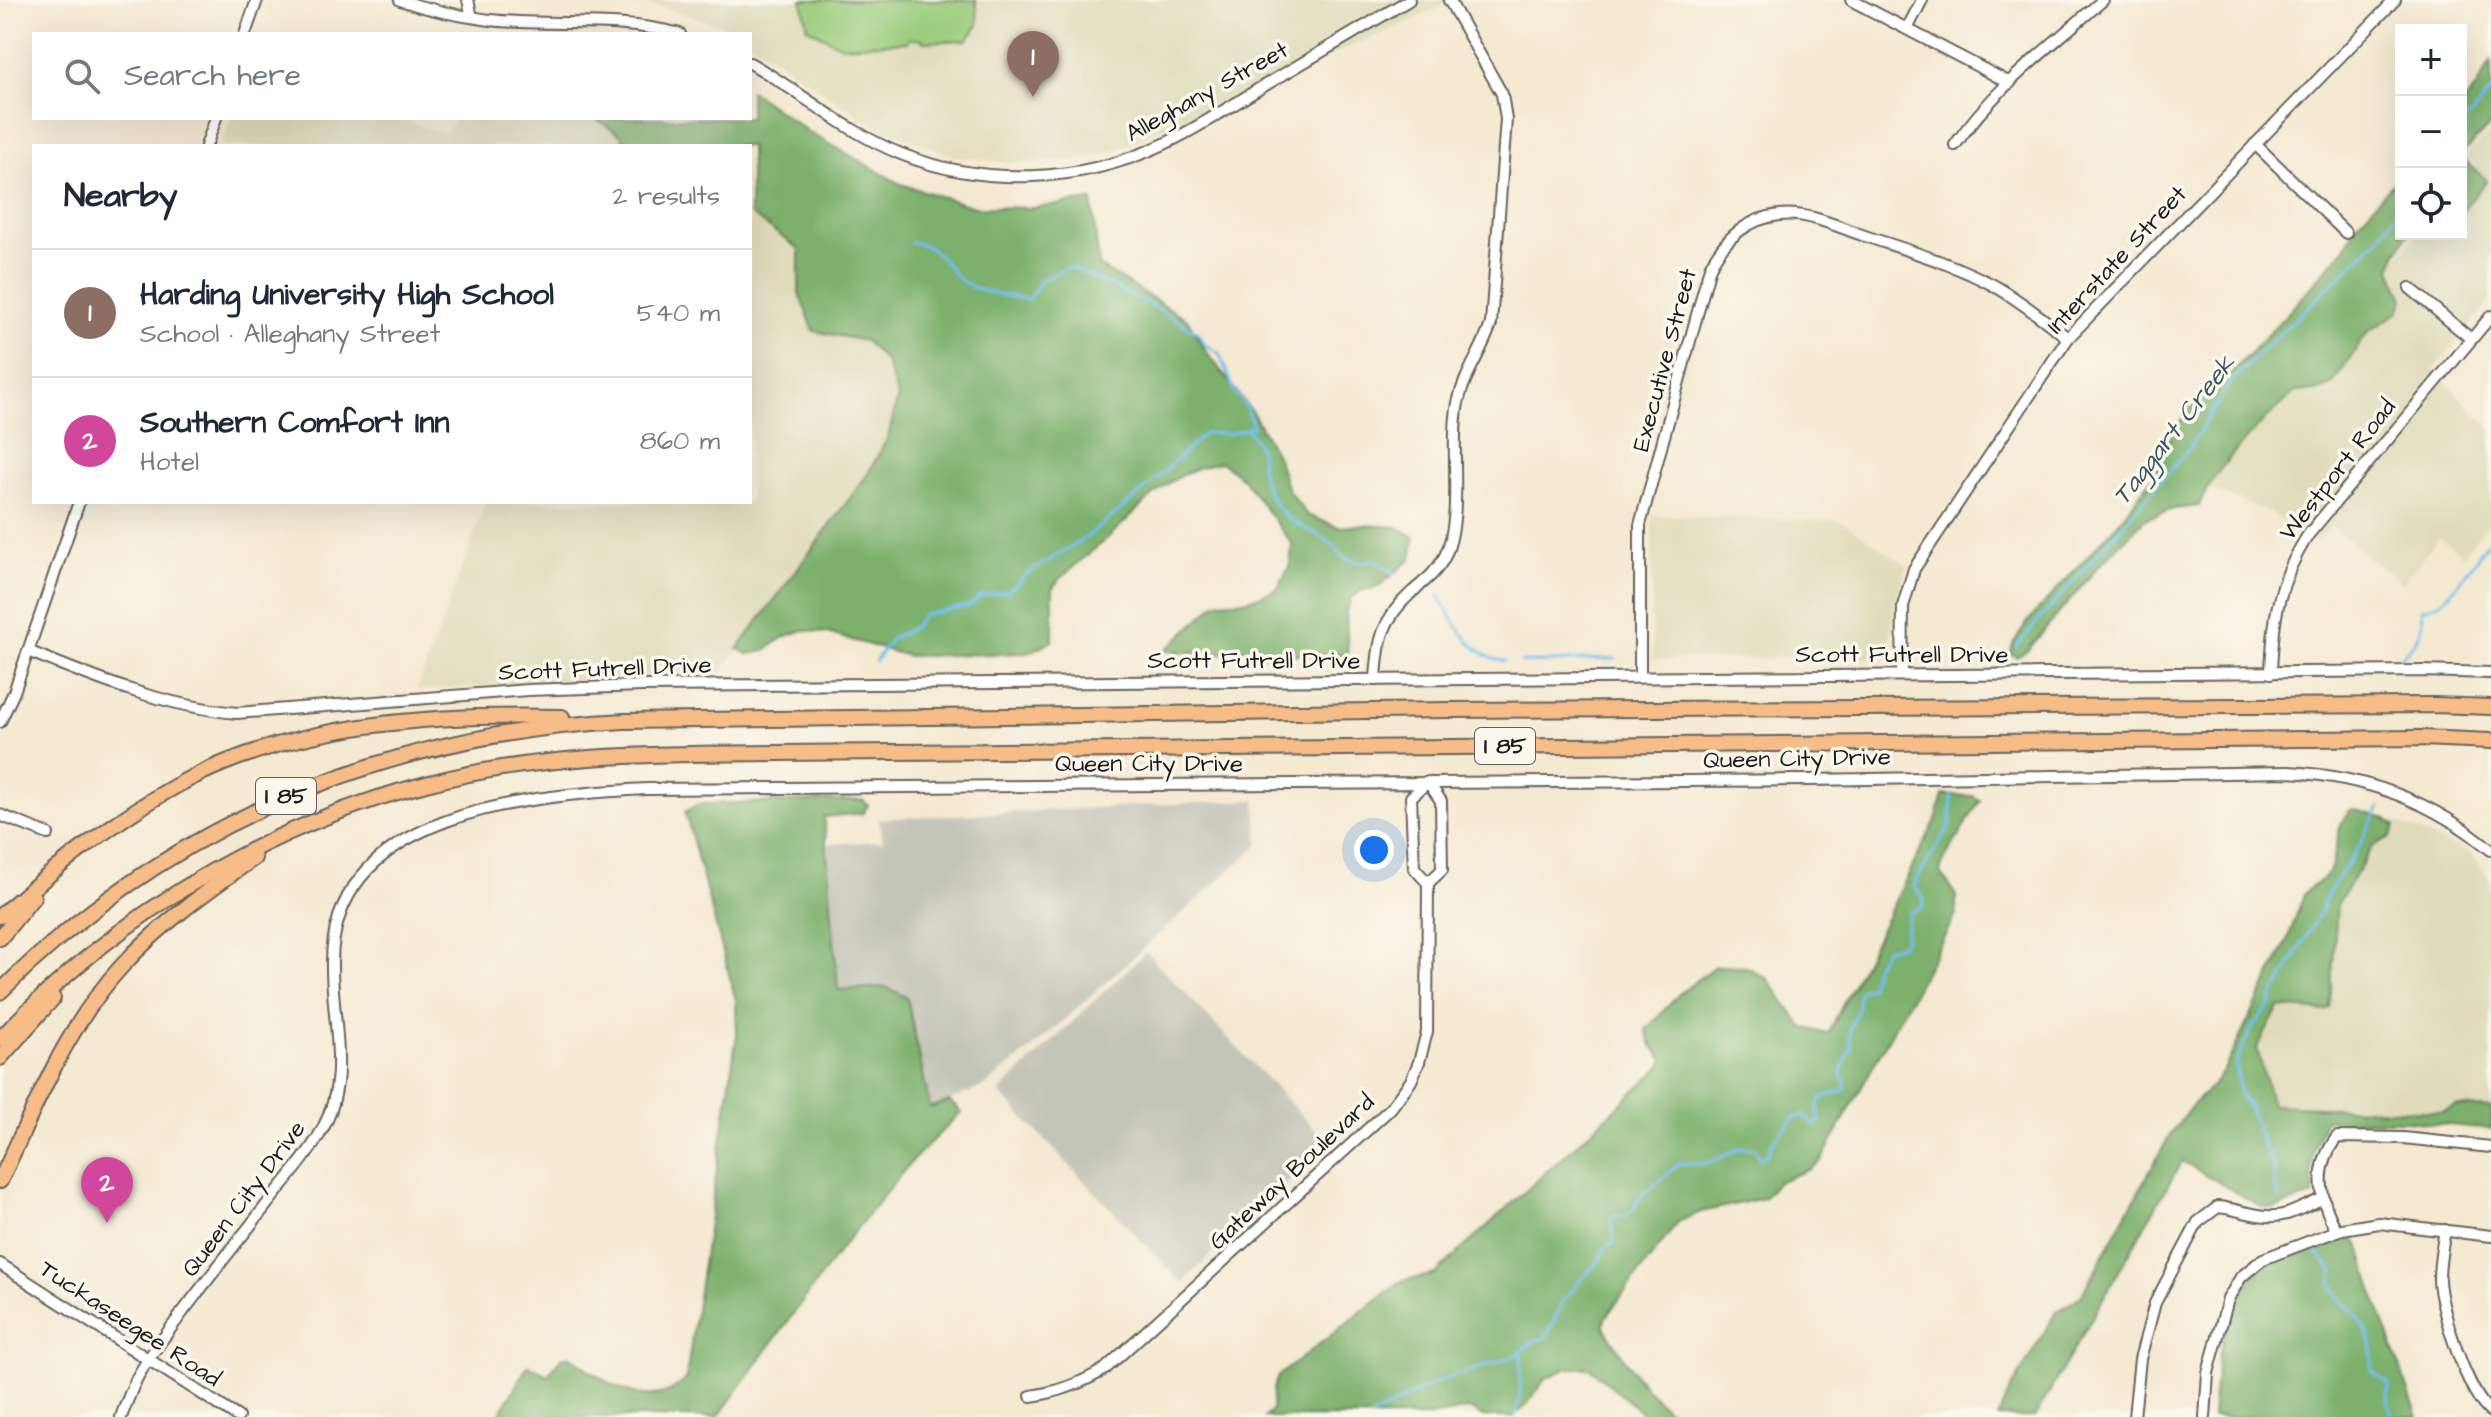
<!DOCTYPE html>
<meta charset="utf-8">
<style>
:root{--surface:#fff;--page:#f2f2f3;--text:#1f2937;--muted:#747a83;--line:#e0e1e3;--accent:#d1495b}
body{margin:0;font-family:"Architects Daughter",sans-serif;background:var(--page);color:var(--text)}
.controls{position:absolute;right:24px;top:24px;display:grid;overflow:hidden;border-radius:0px;box-shadow:0 8px 32px #0002}
.controls button{width:72px;height:72px;display:grid;place-items:center;padding:0;border:0;border-bottom:2px solid var(--line);background:var(--surface);color:var(--text);font:40px sans-serif}
.you{position:absolute;left:1374px;top:850px;width:28px;height:28px;margin:-20px;border:6px solid #fff;border-radius:50%;background:#1a73e8;box-shadow:0 0 0 12px #1a73e833}
.badge{display:grid;place-items:center;width:52px;height:52px;border-radius:50%;background:var(--accent);color:#fff;font-size:26px;font-weight:700}
.pin{position:absolute;translate:-50% -66px;filter:drop-shadow(0 2px 4px #0008)}
.pin::after{content:'';position:absolute;top:42px;width:28px;height:24px;background:inherit;clip-path:polygon(0 0,100% 0,50% 100%)}
.list{margin:0;padding:0;list-style:none}
h2{display:flex;justify-content:space-between;align-items:center;height:104px;margin:0;padding:0 32px;font-size:34px}
h2 small{font-size:26px;font-weight:400;color:var(--muted)}
.list li{display:grid;grid-template-columns:52px 1fr auto;gap:24px;align-items:center;box-sizing:border-box;height:128px;padding:0 32px;border-top:2px solid var(--line)}
.list b{display:block;font-size:30px;white-space:nowrap}
.list p{margin:0;font-size:26px;white-space:nowrap;color:var(--muted)}
.list em{font-size:26px;font-style:normal;color:var(--muted)}
.icon{flex:none;width:44px;height:44px;fill:none;stroke:currentColor;stroke-width:2;stroke-linecap:round;stroke-linejoin:round}
.map{position:relative;flex:none;width:2491px;height:1417px;overflow:hidden}
.search{position:absolute;background:var(--surface);box-shadow:0 8px 32px #0002;left:32px;top:32px;width:720px;height:88px;display:flex;align-items:center;gap:20px;box-sizing:border-box;padding:0 28px;border-radius:0px;color:var(--muted);font-size:30px}
.panel{position:absolute;background:var(--surface);box-shadow:0 8px 32px #0002;left:32px;top:144px;width:720px;height:360px;border-radius:0px}
.map>svg:first-child{display:block}
.built{fill:#e0dcbb}
.industrial{fill:#c4c5b9}
.green{fill:#9acc7c;stroke:#5b744c;stroke-width:2}
.forest{fill:#7bb06c;stroke:#4c6644;stroke-width:2}
.lines{fill:none;stroke-linecap:round;stroke-linejoin:round}
.stream{stroke:#72c1ed;stroke-width:3}
.minor-casing{stroke:#68645b;stroke-width:14}
.highway-casing{stroke:#68645b;stroke-width:18}
.minor{stroke:#fff;stroke-width:10}
.highway{stroke:#f7bd88;stroke-width:14}
.labels{text-anchor:middle;dominant-baseline:central;stroke-width:7;stroke-linejoin:round;paint-order:stroke}
.shield{fill:#fbf7ec;stroke:#5f5e5a;stroke-width:2}
.shield-label{font-size:22px;font-weight:bold;fill:#1c1c1c}
.street-label{font-size:24px;fill:#1c1c1c;stroke:#fbf7ec}
.water-label{font-size:26px;font-style:italic;fill:#3a5665;stroke:#fbf7ec}
</style>
<div class="map">
<svg width="2491" height="1417" viewBox="0 0 2491 1417">
<rect width="100%" height="100%" fill="#fbf7ec"/>
<filter id="ink" filterUnits="userSpaceOnUse"><feTurbulence type="fractalNoise" baseFrequency=".0125" numOctaves="2"/><feDisplacementMap in="SourceGraphic" scale="16" xChannelSelector="R" yChannelSelector="G"/><feConvolveMatrix kernelMatrix="1 2 1 2 8 2 1 2 1" color-interpolation-filters="sRGB"/></filter>
<filter id="wash" filterUnits="userSpaceOnUse"><feTurbulence type="fractalNoise" baseFrequency=".006" numOctaves="4" result="noise"/><feDisplacementMap in="SourceGraphic" scale="32" xChannelSelector="R" yChannelSelector="G"/><feGaussianBlur stdDeviation="1.8" result="paint"/><feColorMatrix in="noise" values="0 0 0 0 0 0 0 0 0 0 0 0 0 0 0 0 0 1.4 0 .05"/><feComposite in="paint" operator="in"/></filter>
<g filter="url(#wash)">
<rect width="100%" height="100%" fill="#f4e9d1"/>
<g class="built">
<polygon points="591,0 1457,0 1109,153 1069,161 1008,163 952,156 871,124 750,42 750,34 739,34 730,28 661,7 591,2"/>
<polygon points="231,118 397,118 446,134 455,118 594,118 622,136 623,146 221,146"/>
<polygon points="2491,132 2491,299 2434,370 2491,429 2491,520 2463,555 2439,537 2402,584 2332,527 2315,541 2272,514 2201,485 2417,234 2461,234 2461,185 2477,166 2465,155"/>
<polygon points="750,214 799,249 799,293 814,331 865,341 886,362 898,396 888,437 867,475 722,671 417,690 486,502 750,502"/>
<polygon points="1652,515 1841,521 1908,566 1894,605 1889,657 1652,660"/>
<polygon points="2391,820 2471,853 2491,882 2491,1121 2266,1109 2257,1048 2280,1004"/>
</g>
<g class="industrial">
<polygon points="1256,800 1258,845 1038,1043 985,1086 930,1108 907,999 886,987 838,991 826,844 883,841 878,819"/>
<polygon points="1146,952 1329,1144 1182,1283 999,1092"/>
</g>
<polygon class="green" points="802,0 976,0 978,25 967,40 923,42 922,39 908,39 907,42 841,46 808,28"/>
<g class="forest">
<polygon points="2491,61 2491,124 2461,155 2461,106 2475,89"/>
<path d="M750,90L807,131L901,184L974,207L1033,208L1092,200L1099,266L1187,319L1204,348L1254,415L1277,457L1288,490L1307,515L1338,527L1364,525L1397,527L1415,537L1411,559L1378,587L1363,590L1351,598L1346,612L1348,655H1262L1165,651L1217,602L1248,600L1276,590L1290,566L1292,544L1243,479L1221,462C1168,470 1142,508 1104,541C1086,557 1068,569 1053,587V640L1028,653L908,656L827,633L804,630L784,637L764,651L748,654L738,649L867,475L888,437L898,397L886,362L865,341L814,331L799,293V249L750,214V146H623L622,136L595,118H750Z"/>
<polygon points="2461,157 2487,180 2461,213"/>
<path d="M2401,175V234H2408L2397,252L2391,269L2404,299L2399,312L2368,332L2332,385L2316,391L2295,392C2266,418 2212,469 2199,506L2174,509L2145,519L2097,568L2028,650L2016,657L2010,653L2013,644L2029,620L2118,523L2155,474L2162,452L2179,423L2197,398L2233,371L2284,317L2345,248L2358,222Z"/>
<path d="M1943,795L1973,796L1980,800L1944,860L1940,871L1956,896V915L1821,1161L1810,1169L1777,1182L1764,1198L1701,1212L1678,1222L1605,1318L1604,1327C1625,1360 1645,1394 1677,1417H1647L1590,1368H1568L1546,1378L1525,1407L1512,1417H1483L1469,1409L1424,1417H1265L1272,1410L1273,1389L1278,1376L1401,1281L1435,1274L1662,1066L1664,1059L1652,1046L1646,1030L1679,994L1715,966L1747,967L1767,978L1803,1027L1828,1034L1936,820Z"/>
<path d="M863,800L868,805L863,813L824,817L838,990L886,987L907,998L930,1108L949,1101L961,1112L911,1162L848,1239L718,1417H498L528,1365L548,1375L560,1359L570,1355C601,1381 652,1417 686,1378L737,1034L736,1000L685,812L698,804Z"/>
<path d="M2352,809L2386,818L2395,826L2390,837L2373,846L2337,905L2330,1008L2325,1011L2279,1007L2257,1048L2272,1105L2441,1112L2456,1106L2491,1108V1129L2406,1121L2326,1120L2314,1147L2311,1175L2314,1195L2276,1208L2261,1207L2182,1161L2035,1417H1998L2007,1396L2056,1312L2081,1296L2170,1135L2194,1103L2215,1083L2224,1070L2286,944L2304,894C2317,878 2325,886 2333,862C2338,844 2336,821 2352,809Z"/>
<path d="M2345,1239L2355,1240L2359,1244L2376,1301L2418,1417H2212C2215,1373 2222,1301 2258,1271C2272,1259 2292,1255 2309,1249C2321,1246 2333,1241 2345,1239Z"/>
</g>
<g class="lines">
<g class="stream">
<polyline points="2461,122 2472,114 2491,91"/>
<path d="M1247,429C1251,435 1258,443 1260,450C1262,456 1260,464 1261,470C1263,483 1270,499 1280,510C1300,532 1326,531 1344,558L1359,562L1376,560L1395,574"/>
<path d="M1439,595C1452,621 1474,659 1505,661"/>
<polyline points="2016,647 2187,451 2232,380 2376,241 2401,208"/>
<path d="M2401,657C2416,643 2426,631 2422,609C2427,607 2436,605 2441,602C2458,587 2476,558 2491,539"/>
<path d="M875,661L893,637L900,635L913,627L923,615L969,606L981,596L1009,591L1027,574L1083,540L1141,493L1205,433L1229,434L1253,426L1246,407L1235,392L1219,353L1205,345L1197,332L1152,305L1070,267L1041,280L1029,299C1012,297 987,293 972,287C947,277 946,247 911,242"/>
<path d="M1522,662C1553,664 1584,658 1615,659"/>
<polyline points="2279,1198 2274,1180 2275,1170 2262,1142 2250,1108 2240,1095 2236,1063 2252,1027 2270,1006 2275,992 2320,912 2327,895 2355,853 2379,808"/>
<path d="M2317,1253L2333,1271C2326,1289 2340,1298 2351,1309C2359,1317 2369,1333 2371,1344C2373,1352 2372,1362 2372,1371L2389,1384L2388,1400L2392,1417"/>
<path d="M1371,1417L1434,1383L1517,1355L1535,1340L1542,1339L1547,1336L1564,1299L1600,1259L1604,1248L1614,1243C1616,1233 1607,1224 1614,1216H1625L1631,1212L1639,1198L1679,1164C1688,1162 1697,1165 1706,1163C1724,1160 1733,1144 1756,1149L1760,1159L1769,1153L1770,1145L1795,1117L1805,1116L1812,1124L1816,1125L1820,1121L1818,1107L1823,1097L1841,1092L1846,1087L1841,1071L1851,1049L1850,1028L1858,1007V995L1862,989L1870,987L1875,966L1885,949L1901,945L1905,939L1909,913L1920,909L1924,903L1923,897L1914,887L1916,880L1950,826L1952,796"/>
<path d="M1515,1417C1523,1397 1518,1375 1522,1354"/>
</g>
</g>
</g>
<g filter="url(#ink)">
<g class="lines">
<g class="minor-casing">
<g id="minor">
<path d="M400,0C429,10 459,16 490,20C553,27 618,17 680,34"/>
<polyline points="468,0 472,17"/>
<polyline points="1851,0 2010,83"/>
<polyline points="1907,29 1922,0"/>
<polyline points="245,34 257,0"/>
<path d="M750,63C801,92 846,132 901,154C984,187 1081,183 1162,145C1197,129 1229,107 1262,87C1311,58 1360,29 1409,0"/>
<polyline points="2255,144 2346,233"/>
<path d="M1955,145C1994,88 2052,45 2103,0"/>
<polyline points="206,146 216,118"/>
<polyline points="2410,288 2471,339"/>
<path d="M28,651C96,679 163,706 237,713L528,690L642,686L2422,671L2491,673"/>
<path d="M2271,673C2273,618 2278,582 2308,535L2491,316"/>
<polyline points="1902,675 1903,606 1914,569 2068,338 2395,0"/>
<path d="M1640,677V525L1710,267C1724,239 1748,218 1780,215C1808,212 1836,226 1862,235C1906,250 1952,263 1993,285C2020,300 2044,320 2068,338"/>
<path d="M1376,680C1378,641 1382,619 1412,592C1425,581 1437,572 1445,556C1464,516 1449,447 1458,403C1464,374 1482,352 1491,324L1506,119L1502,94L1449,0"/>
<polyline points="0,722 14,692 79,502"/>
<polyline points="0,815 48,834"/>
<path d="M2445,1230C2442,1247 2439,1263 2439,1280C2440,1308 2468,1396 2491,1412"/>
<path d="M2337,1231C2319,1200 2314,1167 2337,1137L2403,1138L2491,1147"/>
<polyline points="0,1264 238,1417"/>
<path d="M1031,1396C1059,1392 1081,1384 1105,1369L1390,1109L1411,1081L1419,1062L1427,1032L1428,883L1414,868L1411,797L1428,782L1441,801L1442,870L1428,883"/>
<path d="M121,1417C126,1404 131,1390 137,1378C149,1355 167,1334 182,1313C210,1276 239,1240 268,1203C287,1179 308,1156 322,1130C352,1076 331,1021 332,963C332,810 533,795 647,789L1810,780L2288,772C2364,776 2433,801 2491,850"/>
<path d="M2134,1417L2140,1359L2155,1303L2198,1222L2218,1207C2240,1209 2264,1221 2287,1214C2299,1210 2310,1204 2322,1199"/>
<polyline points="2205,1417 2208,1373 2228,1299 2241,1277 2263,1259 2342,1229 2379,1223 2491,1236"/>
</g>
</g>
<g class="highway-casing">
<g id="highway">
<path d="M0,916C58,866 119,816 187,780C300,722 437,714 562,717"/>
<polyline points="0,938 33,897"/>
<path d="M0,992C169,823 386,733 624,721L1449,710L2434,705L2491,707"/>
<path d="M0,1039C116,916 262,827 426,784C543,753 655,754 775,753C892,752 1010,751 1127,750C1559,746 1990,742 2422,738L2491,741"/>
<polyline points="0,1058 53,998"/>
<path d="M0,1181C35,1108 65,1028 121,967C159,925 207,891 254,858"/>
</g>
</g>
<use href="#minor" class="minor"/>
<use href="#highway" class="highway"/>
</g>
</g>
<g class="labels">
<g class="shield">
<rect x="1475" y="728" width="60" height="36" rx="6"/>
<rect x="256" y="778" width="60" height="36" rx="6"/>
</g>
<g class="shield-label">
<text x="1505" y="746">I 85</text>
<text x="286" y="796">I 85</text>
</g>
<g class="street-label">
<text transform="translate(1207 92) rotate(-29)">Alleghany Street</text>
<text transform="translate(2117 260) rotate(-47)">Interstate Street</text>
<text transform="translate(1665 360) rotate(-75)">Executive Street</text>
<text transform="translate(2338 470) rotate(-52)">Westport Road</text>
<text x="1902" y="655">Scott Futrell Drive</text>
<text x="1254" y="661">Scott Futrell Drive</text>
<text transform="translate(605 669) rotate(-2)">Scott Futrell Drive</text>
<text transform="translate(1797 759) rotate(-1)">Queen City Drive</text>
<text x="1149" y="764">Queen City Drive</text>
<text transform="translate(1292 1172) rotate(-43)">Gateway Boulevard</text>
<text transform="translate(244 1199) rotate(-53)">Queen City Drive</text>
<text transform="translate(130 1324) rotate(33)">Tuckaseegee Road</text>
</g>
<g class="water-label">
<text transform="translate(2174 430) rotate(-52)">Taggart Creek</text>
</g>
</g>
</svg>
<div class="controls">
<button>+</button>
<button>−</button>
<button><svg class="icon" aria-label="locate" viewBox="0 0 24 24"><circle cx="12" cy="12" r="6"/><path d="M12 2v4M12 18v4M2 12h4M18 12h4"/></svg></button>
</div>
<div class="you"></div>
<div class="pin badge" style="left:1033px;top:97px;background:#8d6e63">1</div>
<div class="pin badge" style="left:107px;top:1223px;background:#d1479c">2</div>
<div class="search"><svg class="icon" aria-label="search" viewBox="0 0 24 24"><circle cx="10" cy="10" r="6"/><path d="M15 15l6 6"/></svg>Search here</div>
<section class="panel">
<h2>Nearby<small>2 results</small></h2>
<ul class="list">
<li><span class="badge" style="background:#8d6e63">1</span><div><b>Harding University High School</b><p>School · Alleghany Street</p></div><em>540 m</em></li>
<li><span class="badge" style="background:#d1479c">2</span><div><b>Southern Comfort Inn</b><p>Hotel</p></div><em>860 m</em></li>
</ul>
</section>
</div>
